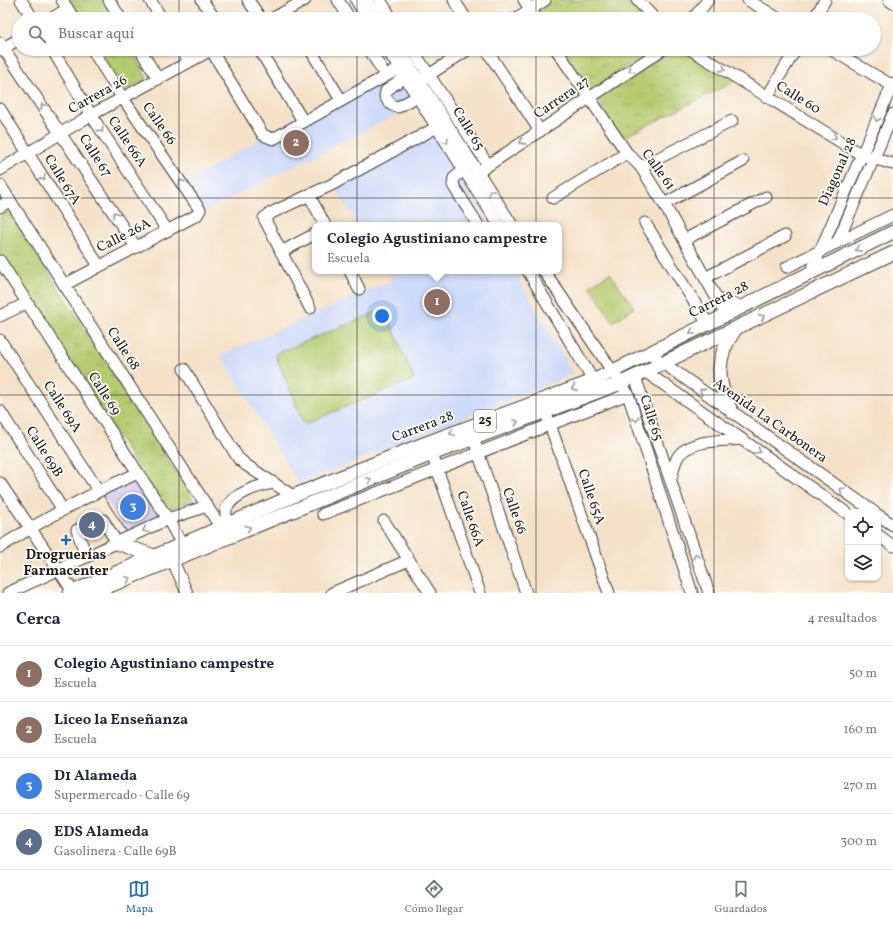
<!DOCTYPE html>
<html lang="es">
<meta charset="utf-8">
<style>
:root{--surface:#fff;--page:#f2f2f3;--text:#1f2937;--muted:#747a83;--line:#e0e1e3;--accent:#1f6fb2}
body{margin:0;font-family:Vollkorn,serif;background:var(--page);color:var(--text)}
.controls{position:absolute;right:12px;bottom:12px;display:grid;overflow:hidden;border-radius:8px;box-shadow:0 1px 3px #0004}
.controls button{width:36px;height:36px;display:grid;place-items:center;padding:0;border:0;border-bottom:1px solid var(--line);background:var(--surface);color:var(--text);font:20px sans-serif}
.you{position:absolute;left:382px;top:316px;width:14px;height:14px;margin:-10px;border:3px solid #fff;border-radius:50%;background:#1a73e8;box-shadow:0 0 0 6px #1a73e833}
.badge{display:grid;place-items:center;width:26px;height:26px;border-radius:50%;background:var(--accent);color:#fff;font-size:13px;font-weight:700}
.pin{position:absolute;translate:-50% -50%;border:2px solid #fff;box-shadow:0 1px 4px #0006}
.popup{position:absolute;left:312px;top:222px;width:250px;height:52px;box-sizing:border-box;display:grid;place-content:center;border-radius:8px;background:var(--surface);filter:drop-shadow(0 1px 3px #0005);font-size:13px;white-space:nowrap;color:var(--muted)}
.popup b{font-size:15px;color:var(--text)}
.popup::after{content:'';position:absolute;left:50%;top:100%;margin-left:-8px;border:8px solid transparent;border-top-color:var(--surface)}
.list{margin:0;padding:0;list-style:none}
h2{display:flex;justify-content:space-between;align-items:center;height:52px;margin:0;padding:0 16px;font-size:17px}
h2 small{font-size:13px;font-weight:400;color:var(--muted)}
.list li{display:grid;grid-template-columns:26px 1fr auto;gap:12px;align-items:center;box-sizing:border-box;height:56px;padding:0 16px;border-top:1px solid var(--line)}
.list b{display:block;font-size:15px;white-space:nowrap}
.list p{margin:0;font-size:13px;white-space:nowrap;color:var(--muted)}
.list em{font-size:13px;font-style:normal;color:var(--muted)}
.icon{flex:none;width:22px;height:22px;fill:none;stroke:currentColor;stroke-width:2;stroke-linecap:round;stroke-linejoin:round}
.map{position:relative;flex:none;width:893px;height:593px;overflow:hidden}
.search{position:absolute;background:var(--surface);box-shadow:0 1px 3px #0004;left:12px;right:12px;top:12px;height:44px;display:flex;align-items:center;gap:10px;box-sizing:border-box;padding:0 14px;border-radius:22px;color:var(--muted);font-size:15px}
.sheet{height:276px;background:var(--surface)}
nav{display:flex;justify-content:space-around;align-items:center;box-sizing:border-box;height:56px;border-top:1px solid var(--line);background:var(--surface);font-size:11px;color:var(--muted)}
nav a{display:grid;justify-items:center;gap:2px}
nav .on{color:var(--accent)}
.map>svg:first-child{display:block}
.built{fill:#cedafa}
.grass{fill:#b5cb6f;stroke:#687446}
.park{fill:url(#park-tufts);stroke:#687446}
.building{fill:#c1b2ed}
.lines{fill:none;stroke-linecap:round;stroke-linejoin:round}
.minor-casing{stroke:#3d3a36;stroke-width:13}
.major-casing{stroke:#3d3a36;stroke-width:15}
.minor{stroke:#fff;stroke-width:11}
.major{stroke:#fff;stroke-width:13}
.oneway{stroke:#999}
.grid{fill:none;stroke:#1c1c1c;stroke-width:1;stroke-opacity:0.55}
.poi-dot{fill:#1f6fb2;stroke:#fdfcf7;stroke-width:1.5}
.labels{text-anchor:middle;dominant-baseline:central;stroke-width:3.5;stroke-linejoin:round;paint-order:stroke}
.shield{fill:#fdfcf7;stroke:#605f5e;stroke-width:1}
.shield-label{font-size:13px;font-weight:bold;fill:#1c1c1c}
.street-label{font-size:14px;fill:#1c1c1c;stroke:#fdfcf7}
.poi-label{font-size:14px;font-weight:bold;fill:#1c1c1c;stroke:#fdfcf7}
</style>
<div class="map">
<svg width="893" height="593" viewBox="0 0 893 593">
<defs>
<pattern id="park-tufts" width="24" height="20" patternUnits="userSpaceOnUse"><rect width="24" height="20" fill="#b5cb6f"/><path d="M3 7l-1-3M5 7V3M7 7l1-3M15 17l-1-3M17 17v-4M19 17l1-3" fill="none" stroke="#9bae60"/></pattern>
</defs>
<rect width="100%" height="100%" fill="#fdfcf7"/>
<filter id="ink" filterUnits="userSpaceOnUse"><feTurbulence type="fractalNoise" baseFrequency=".025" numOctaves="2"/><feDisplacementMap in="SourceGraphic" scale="8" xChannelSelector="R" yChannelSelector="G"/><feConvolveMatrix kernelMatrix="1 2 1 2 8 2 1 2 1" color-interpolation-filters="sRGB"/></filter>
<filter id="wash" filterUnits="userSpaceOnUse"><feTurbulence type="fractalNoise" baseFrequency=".012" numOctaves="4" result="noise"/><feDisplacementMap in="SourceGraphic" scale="16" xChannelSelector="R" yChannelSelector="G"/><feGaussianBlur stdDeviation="0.9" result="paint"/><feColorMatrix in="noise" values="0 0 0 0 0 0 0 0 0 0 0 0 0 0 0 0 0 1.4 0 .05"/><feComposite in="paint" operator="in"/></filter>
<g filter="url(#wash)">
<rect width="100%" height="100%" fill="#f5e1c7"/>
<g class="built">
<polygon points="392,62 418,104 204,211 186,182"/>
<polygon points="435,132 488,225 358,225 337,189"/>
<polygon points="387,271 514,271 573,374 299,484 221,355 392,280"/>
</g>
<g class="grass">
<polygon points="610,273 634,308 613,322 590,286"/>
<polygon points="385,309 414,379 304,424 275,354"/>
</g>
<g class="park">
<polygon points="68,0 104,0 114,19 80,19"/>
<polygon points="553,0 629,0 647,19 544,19 538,10"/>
<polygon points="99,49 131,49 147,79 125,90"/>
<polygon points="563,49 653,49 590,91"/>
<polygon points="672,49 685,49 737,80 620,139 596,97"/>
<polygon points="9,211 193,499 166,511 0,253 0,217"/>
</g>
<g id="blocks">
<polygon class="building" points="136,476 164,519 128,534 101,492"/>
</g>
</g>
<g filter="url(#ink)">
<use href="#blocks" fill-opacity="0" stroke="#3d3a36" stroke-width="1"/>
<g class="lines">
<g class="minor-casing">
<g id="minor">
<polyline points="21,0 33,19"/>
<polyline points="62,0 74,19"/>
<polyline points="109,0 121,19"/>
<polyline points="150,0 162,19"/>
<polyline points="202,0 215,19"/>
<polyline points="248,0 261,19"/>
<polyline points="338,0 350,19"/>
<polyline points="356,0 368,19"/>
<polyline points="367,0 380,19"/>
<polyline points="380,0 392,19"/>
<polyline points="454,0 466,19"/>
<polyline points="524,0 537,19"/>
<polyline points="637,0 655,19"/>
<polyline points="748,0 779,19"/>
<polyline points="889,0 893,3"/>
<polyline points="51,19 67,9"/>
<polyline points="272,19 305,0"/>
<polyline points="515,19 545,0"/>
<polyline points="693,19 708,0"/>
<polyline points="814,19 825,0"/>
<polyline points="0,43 136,247"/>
<polyline points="52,49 91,115 167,230"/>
<polyline points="140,49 158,79"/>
<polyline points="181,49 189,61"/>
<polyline points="259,49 303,121"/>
<polyline points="310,49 341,100"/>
<polyline points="369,49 385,75"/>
<polyline points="387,49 499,225"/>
<polyline points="399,49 512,225"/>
<polyline points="412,49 488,165"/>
<polyline points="486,49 540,131"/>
<polyline points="556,49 627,153 641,167 664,204 726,315"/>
<polyline points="690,49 862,155 893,164"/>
<polyline points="830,49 893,86"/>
<polyline points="0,50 19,39"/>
<polyline points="211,50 263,135 273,139 400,68"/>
<path d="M410,74L392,86L386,91L385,96C388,102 391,106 398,107L424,93"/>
<polyline points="424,78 469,49"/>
<polyline points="767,97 796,49"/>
<polyline points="0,109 99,266"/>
<polyline points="641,167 732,121"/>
<polyline points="0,170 91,115 213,49"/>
<polyline points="464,170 454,178 453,185 478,225"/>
<polyline points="478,172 663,49"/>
<polyline points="0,185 221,528"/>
<polyline points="309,195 325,225"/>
<polyline points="553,198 627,153"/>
<polyline points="664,204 743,161"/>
<polyline points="0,207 10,200"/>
<polyline points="645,223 708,324"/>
<polyline points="684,240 766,197"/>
<polyline points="837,243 893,114"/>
<polyline points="281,252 315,234"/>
<polyline points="0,261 168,519 182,545"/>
<polyline points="787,267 893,215"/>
<polyline points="350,271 359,289"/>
<polyline points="528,271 597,387"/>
<polyline points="544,271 628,394 692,593"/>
<polyline points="811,272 893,83"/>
<polyline points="705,278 785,236"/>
<polyline points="64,285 197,215 200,210 122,97 92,49"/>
<polyline points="718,301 742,306"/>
<polyline points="310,308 264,218 271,213 333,184 437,127"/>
<polyline points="0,316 27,303"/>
<polyline points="0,340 98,490"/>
<polyline points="649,353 874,512"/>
<polyline points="184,369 238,458 246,465 293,496"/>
<polyline points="646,372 848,514"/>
<polyline points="635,377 709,593"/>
<polyline points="0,411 63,510"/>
<polyline points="547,416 609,593"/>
<polyline points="476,446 526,593"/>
<polyline points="432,454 480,593"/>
<path d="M671,479C673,471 674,462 679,455C692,439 723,441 741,439"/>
<polyline points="0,483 72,590"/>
<polyline points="323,514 628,394"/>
<polyline points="878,515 893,525"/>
<polyline points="384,521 430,593"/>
<polyline points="97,522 103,520 117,543"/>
<path d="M227,526C227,521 225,514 226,510C231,494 260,485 274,483"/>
<polyline points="878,535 893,546"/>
<path d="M0,547C44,519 90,494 138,473"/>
<polyline points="86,557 77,530 87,526"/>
<polyline points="173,561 187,593"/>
<polyline points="8,593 168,519 207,506"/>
<polyline points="332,593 409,560"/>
</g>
</g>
<g class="major-casing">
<g id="major">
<path d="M732,412C716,384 715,356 735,330"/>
<polyline points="117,543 154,556"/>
<polyline points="70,593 293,496 426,443 593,381 893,232"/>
<polyline points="92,593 432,454 621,383 893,253"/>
</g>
</g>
<use href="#minor" class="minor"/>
<use href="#major" class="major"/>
</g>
<defs><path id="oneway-chevron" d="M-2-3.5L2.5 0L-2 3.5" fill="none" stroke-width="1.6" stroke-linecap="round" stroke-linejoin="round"/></defs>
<g class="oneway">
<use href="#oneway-chevron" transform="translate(723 69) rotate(32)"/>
<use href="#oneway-chevron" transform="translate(631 70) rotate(147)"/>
<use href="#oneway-chevron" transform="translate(43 106) rotate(-124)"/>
<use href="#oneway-chevron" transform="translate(877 119) rotate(113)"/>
<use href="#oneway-chevron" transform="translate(101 130) rotate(56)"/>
<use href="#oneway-chevron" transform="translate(834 137) rotate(31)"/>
<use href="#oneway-chevron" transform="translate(446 141) rotate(58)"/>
<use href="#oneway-chevron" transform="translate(522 142) rotate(147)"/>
<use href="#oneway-chevron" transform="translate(43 178) rotate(58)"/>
<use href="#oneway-chevron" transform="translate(181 182) rotate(-124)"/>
<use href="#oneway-chevron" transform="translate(491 192) rotate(-122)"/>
<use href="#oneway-chevron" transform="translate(115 214) rotate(-123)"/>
<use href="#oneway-chevron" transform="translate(858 249) rotate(154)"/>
<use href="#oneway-chevron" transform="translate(762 317) rotate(-26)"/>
<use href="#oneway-chevron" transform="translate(692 332) rotate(154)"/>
<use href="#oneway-chevron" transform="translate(574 388) rotate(159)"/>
<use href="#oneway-chevron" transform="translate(702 391) rotate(-145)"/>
<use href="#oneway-chevron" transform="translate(636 419) rotate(73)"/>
<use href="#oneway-chevron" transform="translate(516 422) rotate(-20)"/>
<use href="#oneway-chevron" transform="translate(452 433) rotate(160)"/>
<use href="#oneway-chevron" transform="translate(758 451) rotate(35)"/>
<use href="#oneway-chevron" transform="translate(369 480) rotate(-22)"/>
<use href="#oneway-chevron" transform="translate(842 490) rotate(-145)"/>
<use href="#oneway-chevron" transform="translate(248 528) rotate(-22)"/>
<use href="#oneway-chevron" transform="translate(145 530) rotate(155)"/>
<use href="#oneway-chevron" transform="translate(696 556) rotate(-109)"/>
<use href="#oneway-chevron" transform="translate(128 579) rotate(-22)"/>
</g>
</g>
<path class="grid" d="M179,0V19M357,0V19M536,0V19M714,0V19M179,49V593M357,49V593M536,49V593M714,49V593M0,198H893M0,395H893"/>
<path class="poi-dot" d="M64 534h4v4h4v4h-4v4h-4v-4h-4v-4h4z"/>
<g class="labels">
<rect class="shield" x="474" y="410" width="22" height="22" rx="3"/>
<g class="shield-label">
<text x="485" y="421">25</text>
</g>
<g class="street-label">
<text transform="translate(98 95) rotate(-29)">Carrera 26</text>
<text transform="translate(562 98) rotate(-34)">Carrera 27</text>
<text transform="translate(798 98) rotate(32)">Calle 60</text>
<text transform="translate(159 124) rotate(55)">Calle 66</text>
<text transform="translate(468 129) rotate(58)">Calle 65</text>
<text transform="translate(127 142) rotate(56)">Calle 66A</text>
<text transform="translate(95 156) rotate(57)">Calle 67</text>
<text transform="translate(658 170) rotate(54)">Calle 61</text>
<text transform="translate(838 172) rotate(-66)">Diagonal 28</text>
<text transform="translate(62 180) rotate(58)">Calle 67A</text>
<text transform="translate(124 236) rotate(-27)">Calle 26A</text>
<text transform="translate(719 300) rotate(-27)">Carrera 28</text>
<text transform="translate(123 349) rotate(57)">Calle 68</text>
<text transform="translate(104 394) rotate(57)">Calle 69</text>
<text transform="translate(62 407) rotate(57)">Calle 69A</text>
<text transform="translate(651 418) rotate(72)">Calle 65</text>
<text transform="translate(770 421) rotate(35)">Avenida La Carbonera</text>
<text transform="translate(423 427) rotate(-21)">Carrera 28</text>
<text transform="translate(44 452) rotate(58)">Calle 69B</text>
<text transform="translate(591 497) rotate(71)">Calle 65A</text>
<text transform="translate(514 511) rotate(71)">Calle 66</text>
<text transform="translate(470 519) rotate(71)">Calle 66A</text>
</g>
<g class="poi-label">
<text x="66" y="555">Drogruerías<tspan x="66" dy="16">Farmacenter</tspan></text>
</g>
</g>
</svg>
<div class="controls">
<button><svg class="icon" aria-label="locate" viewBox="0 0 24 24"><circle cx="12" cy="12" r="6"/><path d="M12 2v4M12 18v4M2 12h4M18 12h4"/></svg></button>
<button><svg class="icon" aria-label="layers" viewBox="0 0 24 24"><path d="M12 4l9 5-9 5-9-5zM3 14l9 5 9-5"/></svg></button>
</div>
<div class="you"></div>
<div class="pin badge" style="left:437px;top:302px;background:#8d6e63">1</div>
<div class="popup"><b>Colegio Agustiniano campestre</b>Escuela</div>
<div class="pin badge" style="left:296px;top:143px;background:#8d6e63">2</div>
<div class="pin badge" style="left:133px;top:507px;background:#3f7fe0">3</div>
<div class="pin badge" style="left:92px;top:525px;background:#5c6f8a">4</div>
<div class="search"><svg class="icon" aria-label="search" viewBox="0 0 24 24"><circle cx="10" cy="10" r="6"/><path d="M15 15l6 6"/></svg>Buscar aquí</div>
</div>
<section class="sheet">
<h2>Cerca<small>4 resultados</small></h2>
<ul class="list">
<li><span class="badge" style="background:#8d6e63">1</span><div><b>Colegio Agustiniano campestre</b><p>Escuela</p></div><em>50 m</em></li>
<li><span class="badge" style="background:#8d6e63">2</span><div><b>Liceo la Enseñanza</b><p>Escuela</p></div><em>160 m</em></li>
<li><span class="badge" style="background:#3f7fe0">3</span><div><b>D1 Alameda</b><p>Supermercado · Calle 69</p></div><em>270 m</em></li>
<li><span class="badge" style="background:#5c6f8a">4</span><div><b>EDS Alameda</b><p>Gasolinera · Calle 69B</p></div><em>300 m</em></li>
</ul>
</section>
<nav>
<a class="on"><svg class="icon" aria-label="map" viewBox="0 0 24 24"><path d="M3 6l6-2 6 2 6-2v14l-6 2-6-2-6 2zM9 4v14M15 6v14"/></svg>Mapa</a>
<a><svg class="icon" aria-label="directions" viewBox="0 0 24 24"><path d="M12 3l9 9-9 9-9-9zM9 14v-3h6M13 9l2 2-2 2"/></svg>Cómo llegar</a>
<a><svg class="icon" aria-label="saved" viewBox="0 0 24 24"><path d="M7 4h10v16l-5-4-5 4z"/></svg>Guardados</a>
</nav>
